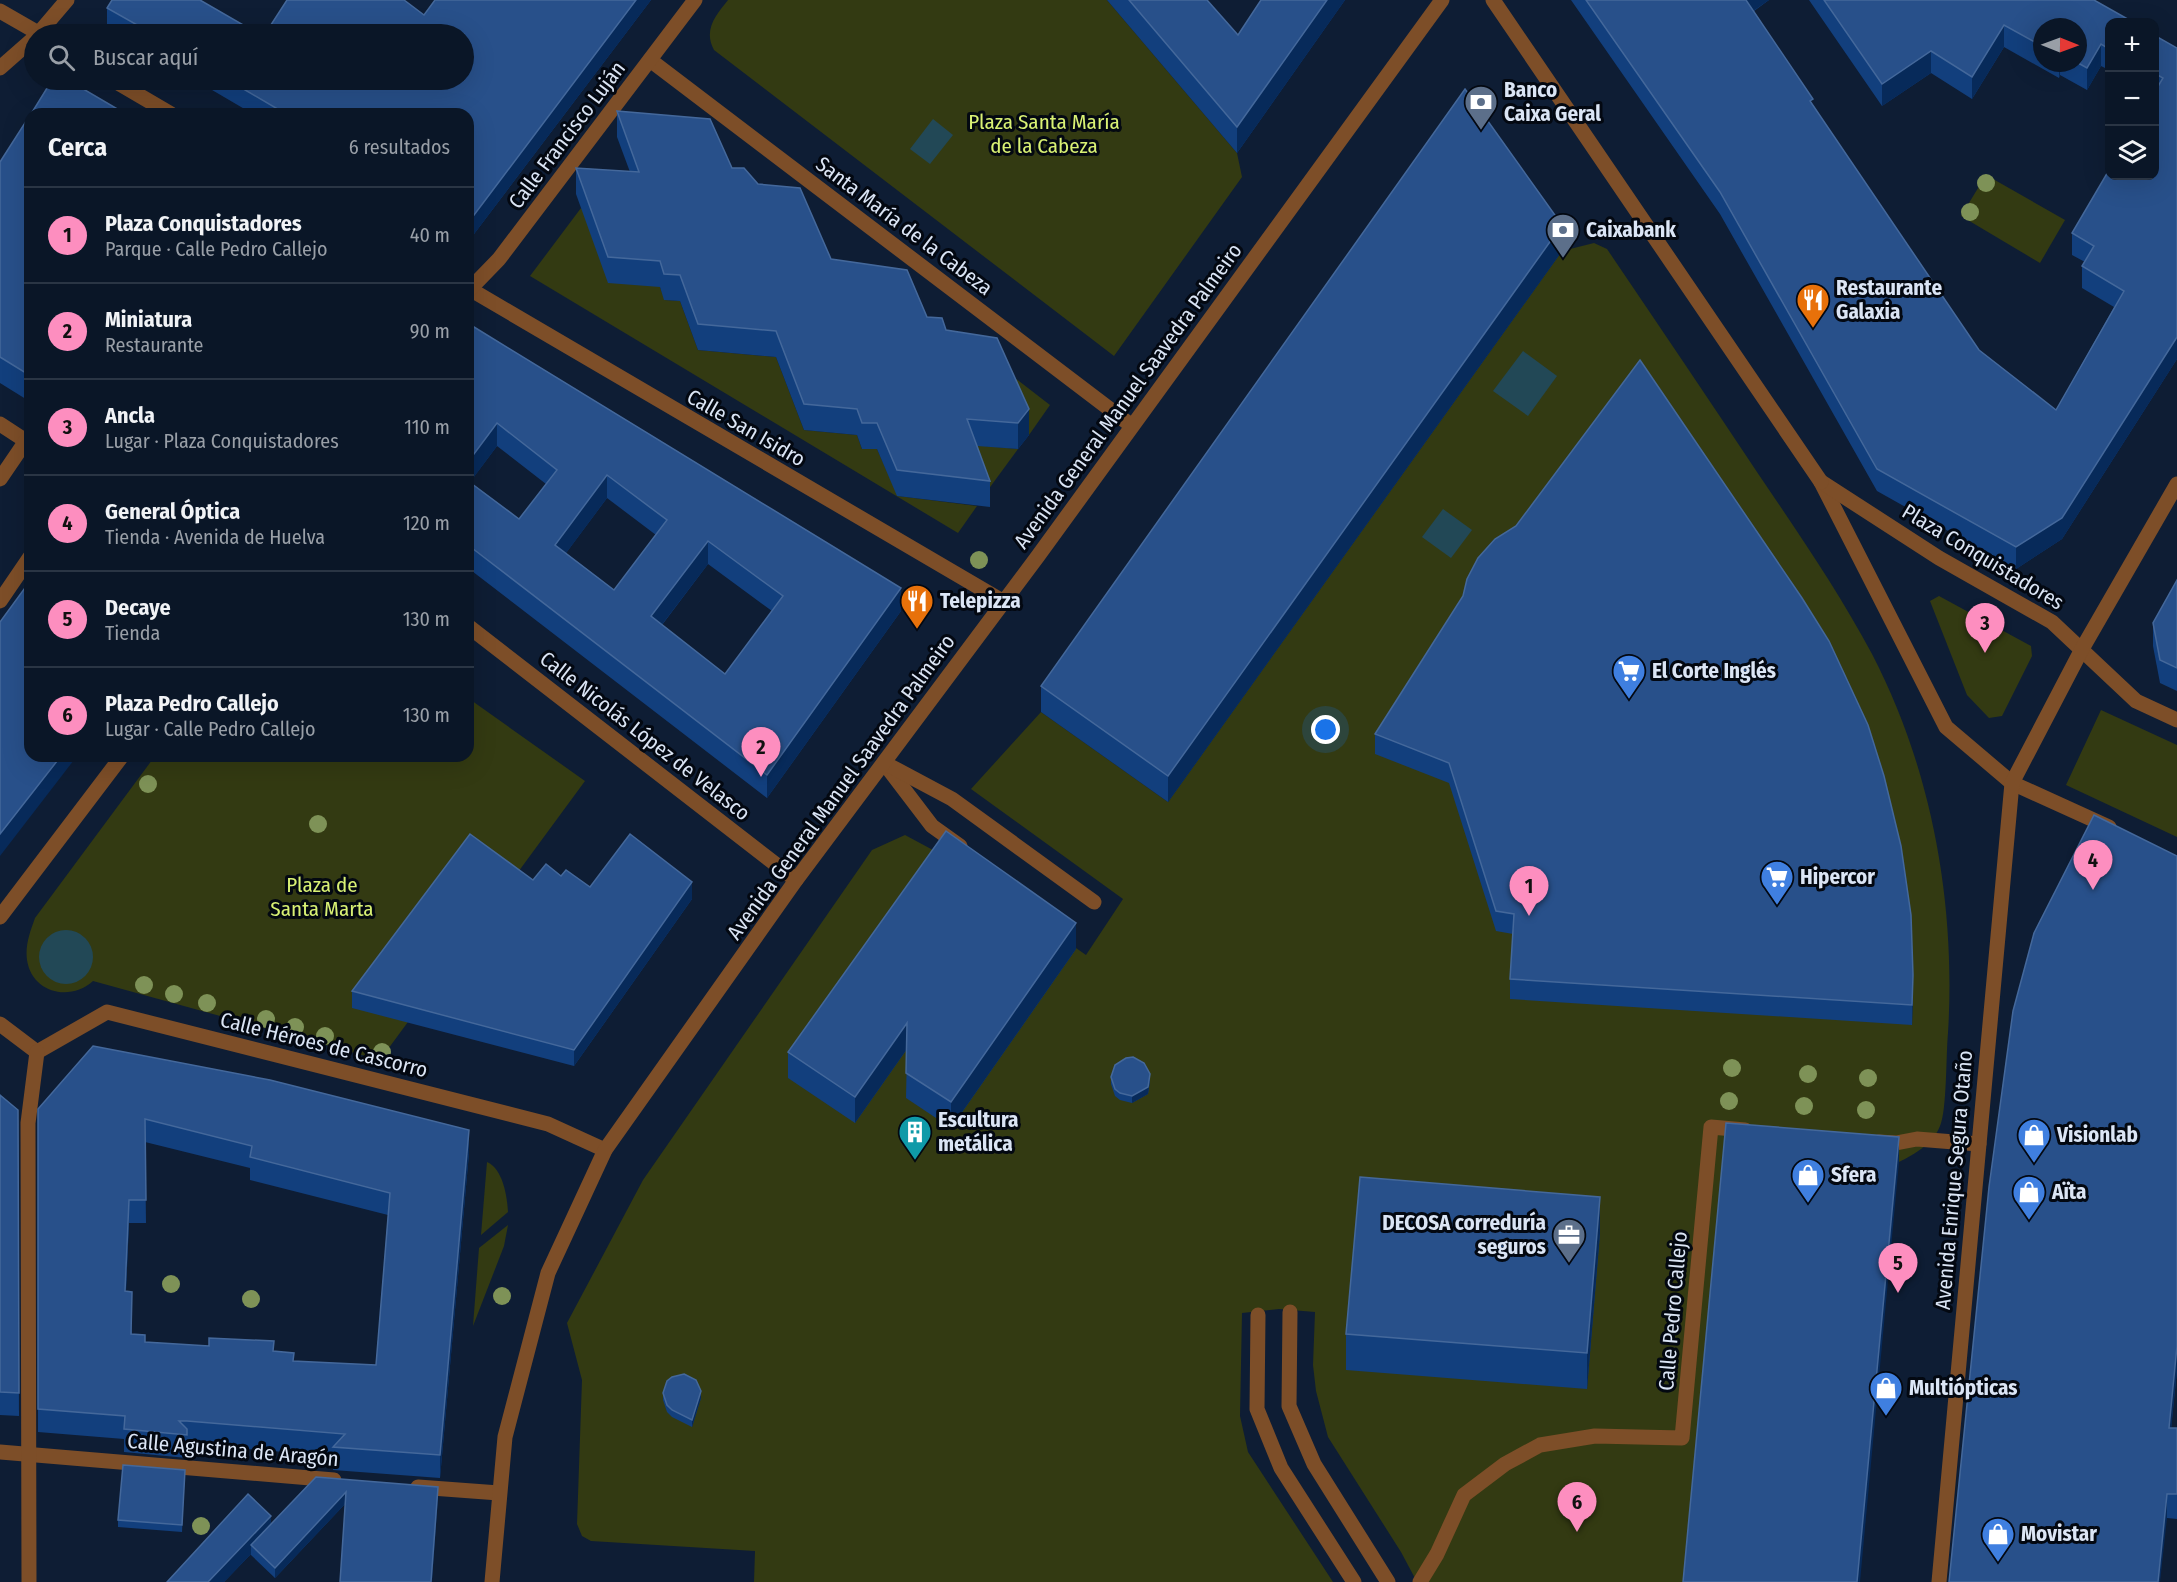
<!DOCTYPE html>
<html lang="es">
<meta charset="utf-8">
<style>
:root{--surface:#0a1627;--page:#131f2f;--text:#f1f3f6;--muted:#999fa7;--line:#2a3544;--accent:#fd8ebf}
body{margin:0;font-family:"Fira Sans Condensed",sans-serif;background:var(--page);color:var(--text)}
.controls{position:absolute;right:18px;top:18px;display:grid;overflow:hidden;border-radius:12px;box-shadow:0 6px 24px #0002}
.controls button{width:54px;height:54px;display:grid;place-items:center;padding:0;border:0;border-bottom:2px solid var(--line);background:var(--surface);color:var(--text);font:30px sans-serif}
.compass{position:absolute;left:2033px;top:18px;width:54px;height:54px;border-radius:50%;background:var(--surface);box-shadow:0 6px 24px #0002;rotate:91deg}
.you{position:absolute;left:1326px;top:730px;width:21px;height:21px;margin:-15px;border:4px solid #fff;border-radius:50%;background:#1a73e8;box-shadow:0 0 0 9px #1a73e833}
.badge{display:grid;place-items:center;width:39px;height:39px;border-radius:50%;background:var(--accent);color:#111;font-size:20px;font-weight:700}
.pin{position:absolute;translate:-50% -50px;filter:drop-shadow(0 2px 3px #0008)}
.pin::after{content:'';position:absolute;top:32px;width:21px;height:18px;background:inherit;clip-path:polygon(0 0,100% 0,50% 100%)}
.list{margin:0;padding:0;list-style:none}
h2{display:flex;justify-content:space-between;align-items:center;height:78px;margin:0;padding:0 24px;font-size:26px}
h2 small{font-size:20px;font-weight:400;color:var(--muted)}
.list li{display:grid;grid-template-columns:39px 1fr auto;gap:18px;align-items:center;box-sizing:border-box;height:96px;padding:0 24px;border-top:2px solid var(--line)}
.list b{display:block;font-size:22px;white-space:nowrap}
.list p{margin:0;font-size:20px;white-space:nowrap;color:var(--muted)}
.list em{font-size:20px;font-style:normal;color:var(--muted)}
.icon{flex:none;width:33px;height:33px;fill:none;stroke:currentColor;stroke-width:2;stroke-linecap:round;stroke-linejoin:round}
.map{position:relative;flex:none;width:2177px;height:1582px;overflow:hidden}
.search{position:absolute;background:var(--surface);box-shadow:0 6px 24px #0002;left:24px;top:24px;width:450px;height:66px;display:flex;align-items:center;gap:15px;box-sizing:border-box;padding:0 21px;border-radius:33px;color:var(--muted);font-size:22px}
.panel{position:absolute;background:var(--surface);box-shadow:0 6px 24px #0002;left:24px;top:108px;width:450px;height:654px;border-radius:18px}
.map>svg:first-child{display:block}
.green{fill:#333a12}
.water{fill:#224856}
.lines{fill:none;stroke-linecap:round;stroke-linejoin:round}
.service{stroke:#7d4e28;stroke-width:15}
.minor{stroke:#7d4e28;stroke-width:15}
.tertiary{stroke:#7d4e28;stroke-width:15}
.tree{fill:#7e9257}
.wall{fill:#123f7d;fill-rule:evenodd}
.shaded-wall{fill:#072a5a}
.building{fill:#28508a;stroke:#44689b;stroke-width:1.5;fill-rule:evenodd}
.labels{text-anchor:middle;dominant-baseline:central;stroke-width:6;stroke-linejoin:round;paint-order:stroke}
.poi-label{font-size:21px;font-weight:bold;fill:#dbe5f5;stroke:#030811;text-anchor:start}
.park-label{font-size:21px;fill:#d9f174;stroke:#030811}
.street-label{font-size:21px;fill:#dbe5f5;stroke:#030811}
</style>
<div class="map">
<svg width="2177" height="1582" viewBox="0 0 2177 1582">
<rect width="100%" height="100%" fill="#0e1d34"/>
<g class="green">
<path d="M728,0H1107L1237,153L1242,177L1114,356L714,50C703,30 716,15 728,0Z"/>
<polygon points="1986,175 2065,220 2040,263 1961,216"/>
<polygon points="581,208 660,287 665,300 680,301 698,350 776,357 804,430 857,435 862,449 877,449 898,496 977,506 958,533 530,276"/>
<path d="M1594,243L1607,249C1658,324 1709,400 1759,475C1799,534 1839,592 1872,654C1932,769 1956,904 1948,1033C1946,1053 1947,1111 1940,1126C1933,1144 1915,1154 1899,1162L1686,1582H1417L1401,1552L1328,1437L1316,1391L1313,1365L1315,1312L1279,1309L1242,1313L1240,1416L1248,1452L1333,1582H754L755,1551L591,1541L582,1536L577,1524L582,1380L567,1323L643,1180L872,850L905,835L946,857L1086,955L1123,899L971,789L1041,712L1168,802L1562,251Z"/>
<polygon points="997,364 1050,405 1029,435"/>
<polygon points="974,445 1018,449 985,494"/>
<polygon points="1939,596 2031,646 2032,656 2002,716 1989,718 1967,695 1930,601"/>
<path d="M468,698L585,781L380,1060L93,981C70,1002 32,993 27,960C25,945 30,932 35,918L155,756H468Z"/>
<polygon points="2101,710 2177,745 2177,837 2066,785"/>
<path d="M487,1162C503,1169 507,1196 508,1212L481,1235Z"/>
<polygon points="508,1225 504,1246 473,1326 479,1248"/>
</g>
<g class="water">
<polygon points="933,119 953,135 930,164 910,149"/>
<polygon points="1523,351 1557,376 1528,416 1493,391"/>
<polygon points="1443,509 1472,530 1451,558 1422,537"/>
<circle cx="66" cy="957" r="27"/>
</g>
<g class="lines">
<g class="service">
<polyline points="884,763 932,826 960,846"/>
<polyline points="890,766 952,799 1094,902"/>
<polyline points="1290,1312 1289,1406 1314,1464 1388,1582"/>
<polyline points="1258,1315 1257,1409 1281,1468 1354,1582"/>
</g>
<g class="minor">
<polyline points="0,11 40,34"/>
<polyline points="38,34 67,0"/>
<polyline points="650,60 1132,426"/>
<polyline points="0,68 34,38"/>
<polyline points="113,80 171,114"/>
<polyline points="468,288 1004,602"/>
<polyline points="468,291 499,259 695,0"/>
<polyline points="0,424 26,441"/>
<polyline points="0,479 30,435"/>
<polyline points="1821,482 1946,727 2012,783 2109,827"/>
<polyline points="1823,483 1939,558 2052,622 2136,701 2177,720"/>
<polyline points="0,601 30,557"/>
<polyline points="468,626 796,880"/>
<polyline points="0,917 122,756"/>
<polyline points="0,1024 37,1052"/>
<polyline points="37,1052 107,1012 548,1124 605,1150"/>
<polyline points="1879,1142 1896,1143 1917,1139 1979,1144"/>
<polyline points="0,1452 334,1480"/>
<polyline points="418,1487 499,1493"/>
<polyline points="29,1582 28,1123 37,1052"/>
<polyline points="1420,1582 1437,1554 1464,1495 1505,1464 1540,1445 1595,1436 1682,1438 1711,1127 1745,1130"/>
</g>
<g class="tertiary">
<polyline points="1493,0 1821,482"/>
<polyline points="492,1582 505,1437 548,1273 605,1150 796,880 1038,556 1442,0"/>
<polyline points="1939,1582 2012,783 2082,649 2177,484"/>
</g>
</g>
<g class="tree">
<circle cx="1986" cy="183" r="9"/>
<circle cx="1970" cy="212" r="9"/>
<circle cx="979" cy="560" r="9"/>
<circle cx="148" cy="784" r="9"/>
<circle cx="318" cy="824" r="9"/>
<circle cx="144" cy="985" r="9"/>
<circle cx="174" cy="994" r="9"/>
<circle cx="207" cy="1003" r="9"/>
<circle cx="266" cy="1019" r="9"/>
<circle cx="295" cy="1027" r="9"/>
<circle cx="325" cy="1036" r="9"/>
<circle cx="382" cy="1052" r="9"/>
<circle cx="1732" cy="1068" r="9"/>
<circle cx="1808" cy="1074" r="9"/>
<circle cx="1868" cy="1078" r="9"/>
<circle cx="1729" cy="1101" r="9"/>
<circle cx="1804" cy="1106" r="9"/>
<circle cx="1866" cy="1110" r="9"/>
<circle cx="171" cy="1284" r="9"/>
<circle cx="502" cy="1296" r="9"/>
<circle cx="251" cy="1299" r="9"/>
<circle cx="201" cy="1526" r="9"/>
</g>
<g class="wall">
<polygon points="435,0 651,0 468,242 468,114 253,114 195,80 464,80 424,15"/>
<polygon points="1107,0 1207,0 1238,35 1261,0 1345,0 1237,153"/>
<polygon points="1571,0 1769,0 1754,11 1813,105 1979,350 2056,410 2114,307 2082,288 2082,266 2085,262 2072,255 2072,233 2154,176 2154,35 2177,48 2177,359 2062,539 2016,569 1877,491 1720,214"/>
<path d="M1809,0H2094L2109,22V70L2101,66L2087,90L2060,75L2059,78L2004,47L1972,99L1931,73L1882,106ZM2042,27L2078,63H2042Z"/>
<polygon points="107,8 259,34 119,34 107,27"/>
<polygon points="617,111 732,168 831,259 927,317 946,330 1029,435 1018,449 977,446 990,481 990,507 897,496 877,449 862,449 857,435 804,430 776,357 698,350 680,301 664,300 660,287 608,283 576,194 576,168 630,172 617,137"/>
<polygon points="30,115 29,401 0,383 0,162"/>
<polygon points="1562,251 1168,802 1041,712 1041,686"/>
<path d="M468,335L901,611L767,798L468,568ZM497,446L546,484L519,519L470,482ZM607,498L656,535L614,590L566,553ZM708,564L772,611L725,674L662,625Z"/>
<polygon points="2177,580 2177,691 2160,683 2153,646 2153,623"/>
<polygon points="1802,598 1913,995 1912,1025 1510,999 1510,979 1513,934 1496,931 1449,783 1375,754 1375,734"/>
<polygon points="561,876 590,887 692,899 574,1066 352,1008 352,991 533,880"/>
<polygon points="1076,949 951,1128 906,1098 907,1049 855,1123 788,1078 788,1052"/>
<path d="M93,1046L469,1153L440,1478L333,1470V1456L187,1444V1458L124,1452V1439L38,1432V1109ZM145,1142L250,1168V1180L388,1215L376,1365L294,1361L274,1351L145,1342L132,1334L126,1291L129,1223H146Z"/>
<polygon points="1111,1077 1150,1081 1148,1094 1132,1103 1120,1100 1115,1096 1111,1084"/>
<polygon points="0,1095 18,1110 19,1416 0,1415"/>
<polygon points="1600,1233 1587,1389 1346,1370 1346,1334"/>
<polygon points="2177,1370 2171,1428 2177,1428 2177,1519 2167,1518 1949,1582"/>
<polygon points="663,1393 701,1398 692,1427 672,1417 667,1412 663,1400"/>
<polygon points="185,1470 182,1532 118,1527 118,1520"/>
<polygon points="316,1477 438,1498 345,1504 275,1578 251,1555 251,1554 224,1582 167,1582 271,1524"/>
</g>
<g class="shaded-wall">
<polygon points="636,0 651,0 468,242 468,223"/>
<polygon points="1327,0 1345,0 1237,153 1237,127"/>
<polygon points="1743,0 1769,0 1743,18"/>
<polygon points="2004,25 2004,47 1972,99 1972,77"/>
<polygon points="2101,44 2101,66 2087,90 2087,68"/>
<polygon points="1931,51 1931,73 1882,106 1882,84"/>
<polygon points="2059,63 2060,63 2060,75 2059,78"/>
<polygon points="1562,225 1562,251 1168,802 1168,776"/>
<polygon points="2177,337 2177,359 2062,539 2016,569 2016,547"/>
<polygon points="30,373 30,399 29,401 29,375"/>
<polygon points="1029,409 1029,435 1018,449 1018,423"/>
<polygon points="497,423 497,446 468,485 468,462"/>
<polygon points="607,475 607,498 555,568 555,545"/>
<polygon points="708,541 708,564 651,639 651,616"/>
<polygon points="901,588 901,611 767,798 767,775"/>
<polygon points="61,756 77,756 0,856 0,834"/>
<polygon points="692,882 692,899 574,1066 574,1050"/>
<polygon points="1076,923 1076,949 951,1128 951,1102"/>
<polygon points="1913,975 1913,995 1912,1025 1912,1005"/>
<polygon points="907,1023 907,1049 855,1123 855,1097"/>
<polygon points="1150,1074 1150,1081 1148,1094 1132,1103 1132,1096"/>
<polygon points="469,1130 469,1153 440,1478 440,1455"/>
<polygon points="1899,1137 1899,1162 1860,1582 1857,1582"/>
<polygon points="1600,1197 1600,1233 1587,1389 1587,1353"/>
<polygon points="129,1200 129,1223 125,1314 125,1291"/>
<polygon points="2177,1346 2177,1370 2169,1452 2169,1428"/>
<polygon points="701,1391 701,1398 692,1427 692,1420"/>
<polygon points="438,1487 438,1498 432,1582 431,1582"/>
<polygon points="346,1492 346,1503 275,1578 275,1568"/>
<polygon points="2167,1494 2167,1518 2160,1582 2158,1582"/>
<polygon points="271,1516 271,1532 251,1545 251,1554 224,1582 208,1582"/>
</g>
<g class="building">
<polygon points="112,0 200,0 259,34 153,34 107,8"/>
<polygon points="287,0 404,0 424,15 435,0 636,0 468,223 468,114 286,114 228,80 464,80 464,34 265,34"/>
<polygon points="1129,0 1207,0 1238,35 1261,0 1327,0 1237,127"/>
<polygon points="1586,0 1746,0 1813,99 1810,101 1979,350 2056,410 2124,291 2082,266 2094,246 2072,233 2109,170 2109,176 2154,176 2154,93 2163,78 2154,73 2154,35 2177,48 2177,337 2062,518 2016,547 1877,469 1720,192"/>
<polygon points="1824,0 2094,0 2133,22 2109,22 2109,49 2101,44 2087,68 2078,63 2078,27 2042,27 2042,46 2004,25 1972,77 1931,51 1882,84"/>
<polygon points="52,80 68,80 126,114 31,114"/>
<polygon points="1465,89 1562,225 1168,776 1041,686"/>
<polygon points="617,111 710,119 732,168 744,168 758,184 800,188 831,259 907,270 927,317 942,318 946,330 997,338 1029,409 1018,423 967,419 990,481 897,470 877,423 862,423 857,409 804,404 776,331 698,324 680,275 664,274 660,261 608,257 576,168 639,172"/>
<polygon points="30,115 30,373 29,375 0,357 0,162"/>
<path d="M474,327L901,588L767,775L468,545V481L519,519L557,470L497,423L468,462V335ZM607,475L667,520L614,590L555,545ZM708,541L783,596L725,674L651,616Z"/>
<polygon points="1640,360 1802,598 1829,641 1868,725 1884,776 1901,846 1911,915 1913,975 1912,1005 1510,979 1514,914 1496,911 1449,763 1375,734 1463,596 1467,579 1478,558 1495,539 1516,526"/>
<polygon points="2177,580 2177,668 2160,660 2153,623"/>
<polygon points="30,581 30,756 61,756 0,834 0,622"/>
<polygon points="2094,815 2177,856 2177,1346 2169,1428 2177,1428 2177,1494 2167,1494 2158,1582 1949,1582 1989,1187 2013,1011 2034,933"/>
<polygon points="946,831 1076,923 951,1102 906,1073 907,1023 855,1097 788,1052"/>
<polygon points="470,834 533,880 546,864 561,876 566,870 590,887 630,834 692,882 574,1050 352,991"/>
<path d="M93,1046L270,1080L469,1130L440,1455L333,1447L345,1434L187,1421H179L187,1429V1435L124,1429L125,1416L38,1409V1109ZM145,1119L252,1146L250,1157L390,1193L376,1365L293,1361L294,1353L273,1351L274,1341L209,1338V1346L145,1342V1335L131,1334L132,1292L125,1291L129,1200H146Z"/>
<polygon points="1133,1057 1144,1063 1150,1074 1148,1087 1132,1096 1120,1093 1115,1089 1111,1077 1115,1065 1126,1058"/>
<polygon points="0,1095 18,1110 19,1393 0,1392"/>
<polygon points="1726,1123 1899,1137 1857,1582 1683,1582"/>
<polygon points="1360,1177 1600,1197 1587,1353 1346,1334"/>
<polygon points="684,1374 696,1380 701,1391 692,1420 672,1410 667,1405 663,1393 667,1381 672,1377"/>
<polygon points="123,1465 185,1470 182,1525 118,1520"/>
<polygon points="316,1477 438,1487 431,1582 340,1582 346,1492 275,1568 251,1545"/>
<polygon points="248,1494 271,1516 208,1582 167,1582"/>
</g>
<defs>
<g id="bank-pin" transform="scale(1.725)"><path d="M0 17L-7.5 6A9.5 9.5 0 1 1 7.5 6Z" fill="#5c6f8a" stroke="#030811"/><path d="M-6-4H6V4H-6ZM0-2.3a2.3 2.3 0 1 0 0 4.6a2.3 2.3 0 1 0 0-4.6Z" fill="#fff"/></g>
<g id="restaurant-pin" transform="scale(1.725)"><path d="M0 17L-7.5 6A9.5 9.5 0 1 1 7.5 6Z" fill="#e8710a" stroke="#030811"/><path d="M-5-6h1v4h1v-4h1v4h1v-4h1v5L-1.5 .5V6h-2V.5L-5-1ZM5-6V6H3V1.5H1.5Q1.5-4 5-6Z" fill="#fff"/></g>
<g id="supermarket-pin" transform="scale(1.725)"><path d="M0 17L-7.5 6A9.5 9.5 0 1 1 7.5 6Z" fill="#3f7fe0" stroke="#030811"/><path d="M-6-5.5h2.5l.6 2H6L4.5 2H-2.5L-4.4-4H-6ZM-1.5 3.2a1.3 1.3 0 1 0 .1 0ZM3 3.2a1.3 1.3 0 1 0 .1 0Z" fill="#fff"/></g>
<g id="building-pin" transform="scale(1.725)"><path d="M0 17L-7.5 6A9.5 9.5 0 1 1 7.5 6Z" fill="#0f9aa8" stroke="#030811"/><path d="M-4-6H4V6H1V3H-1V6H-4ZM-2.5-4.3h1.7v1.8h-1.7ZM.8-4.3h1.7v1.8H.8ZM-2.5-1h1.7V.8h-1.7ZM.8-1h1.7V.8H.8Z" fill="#fff"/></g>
<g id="shop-pin" transform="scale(1.725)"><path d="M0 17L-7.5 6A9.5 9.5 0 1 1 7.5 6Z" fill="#3f7fe0" stroke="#030811"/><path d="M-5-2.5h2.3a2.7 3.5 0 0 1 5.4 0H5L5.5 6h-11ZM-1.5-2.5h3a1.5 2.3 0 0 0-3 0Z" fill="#fff"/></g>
<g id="office-pin" transform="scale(1.725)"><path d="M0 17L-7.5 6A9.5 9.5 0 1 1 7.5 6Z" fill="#5c6f8a" stroke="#030811"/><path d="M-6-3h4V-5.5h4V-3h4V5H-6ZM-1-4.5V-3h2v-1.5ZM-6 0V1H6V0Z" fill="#fff"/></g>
</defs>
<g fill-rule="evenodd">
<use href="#bank-pin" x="1481" y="102"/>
<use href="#bank-pin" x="1563" y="230"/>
<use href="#restaurant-pin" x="1813" y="300"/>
<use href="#restaurant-pin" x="917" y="601"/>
<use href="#supermarket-pin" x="1629" y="671"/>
<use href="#supermarket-pin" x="1777" y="877"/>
<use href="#building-pin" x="915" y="1132"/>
<use href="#shop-pin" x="2034" y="1135"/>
<use href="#shop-pin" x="1808" y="1175"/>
<use href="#shop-pin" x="2029" y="1192"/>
<use href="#office-pin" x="1569" y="1235"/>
<use href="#shop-pin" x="1886" y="1388"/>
<use href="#shop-pin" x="1998" y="1534"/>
</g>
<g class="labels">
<g class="poi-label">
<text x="1504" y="90">Banco<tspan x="1504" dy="24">Caixa Geral</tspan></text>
<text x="1586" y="230">Caixabank</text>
<text x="1836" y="288">Restaurante<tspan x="1836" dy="24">Galaxia</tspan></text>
<text x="940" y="601">Telepizza</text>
<text x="1652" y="671">El Corte Inglés</text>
<text x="1800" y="877">Hipercor</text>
<text x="938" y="1120">Escultura<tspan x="938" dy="24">metálica</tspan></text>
<text x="2057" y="1135">Visionlab</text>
<text x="1831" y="1175">Sfera</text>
<text x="2052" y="1192">Aïta</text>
<text x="1546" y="1223" text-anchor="end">DECOSA correduría<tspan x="1546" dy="24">seguros</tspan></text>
<text x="1909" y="1388">Multiópticas</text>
<text x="2021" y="1534">Movistar</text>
</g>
<g class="park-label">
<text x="1044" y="122">Plaza Santa María<tspan x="1044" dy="24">de la Cabeza</tspan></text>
<text x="322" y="885">Plaza de<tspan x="322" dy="24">Santa Marta</tspan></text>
</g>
<g class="street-label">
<text transform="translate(567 135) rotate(-53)">Calle Francisco Luján</text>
<text transform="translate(904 226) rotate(37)">Santa María de la Cabeza</text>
<text transform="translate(1128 396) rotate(-54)">Avenida General Manuel Saavedra Palmeiro</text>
<text transform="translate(746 428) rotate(30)">Calle San Isidro</text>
<text transform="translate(1983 557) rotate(31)">Plaza Conquistadores</text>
<text transform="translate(645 736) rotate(38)">Calle Nicolás López de Velasco</text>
<text transform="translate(841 787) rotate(-54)">Avenida General Manuel Saavedra Palmeiro</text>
<text transform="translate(324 1045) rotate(14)">Calle Héroes de Cascorro</text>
<text transform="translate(1954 1180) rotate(-85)">Avenida Enrique Segura Otaño</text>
<text transform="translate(1673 1311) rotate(-85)">Calle Pedro Callejo</text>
<text transform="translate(233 1450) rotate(5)">Calle Agustina de Aragón</text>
</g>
</g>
</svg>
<div class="controls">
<button>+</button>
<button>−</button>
<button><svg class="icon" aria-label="layers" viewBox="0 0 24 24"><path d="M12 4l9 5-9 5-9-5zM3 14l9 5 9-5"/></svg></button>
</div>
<svg class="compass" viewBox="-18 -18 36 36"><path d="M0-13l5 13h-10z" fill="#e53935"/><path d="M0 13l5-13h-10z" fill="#999fa7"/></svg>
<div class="you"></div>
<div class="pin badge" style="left:1529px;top:916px">1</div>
<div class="pin badge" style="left:761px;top:777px">2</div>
<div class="pin badge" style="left:1985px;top:653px">3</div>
<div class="pin badge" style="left:2093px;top:890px">4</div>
<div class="pin badge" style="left:1898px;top:1293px">5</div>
<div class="pin badge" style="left:1577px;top:1532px">6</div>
<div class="search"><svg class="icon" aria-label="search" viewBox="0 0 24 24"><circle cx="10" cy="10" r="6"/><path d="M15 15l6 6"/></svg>Buscar aquí</div>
<section class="panel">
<h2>Cerca<small>6 resultados</small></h2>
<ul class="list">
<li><span class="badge">1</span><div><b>Plaza Conquistadores</b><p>Parque · Calle Pedro Callejo</p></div><em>40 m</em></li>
<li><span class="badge">2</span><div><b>Miniatura</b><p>Restaurante</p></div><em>90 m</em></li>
<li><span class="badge">3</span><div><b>Ancla</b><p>Lugar · Plaza Conquistadores</p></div><em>110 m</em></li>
<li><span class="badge">4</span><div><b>General Óptica</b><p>Tienda · Avenida de Huelva</p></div><em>120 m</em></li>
<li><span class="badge">5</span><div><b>Decaye</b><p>Tienda</p></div><em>130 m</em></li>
<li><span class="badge">6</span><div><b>Plaza Pedro Callejo</b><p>Lugar · Calle Pedro Callejo</p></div><em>130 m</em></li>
</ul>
</section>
</div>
